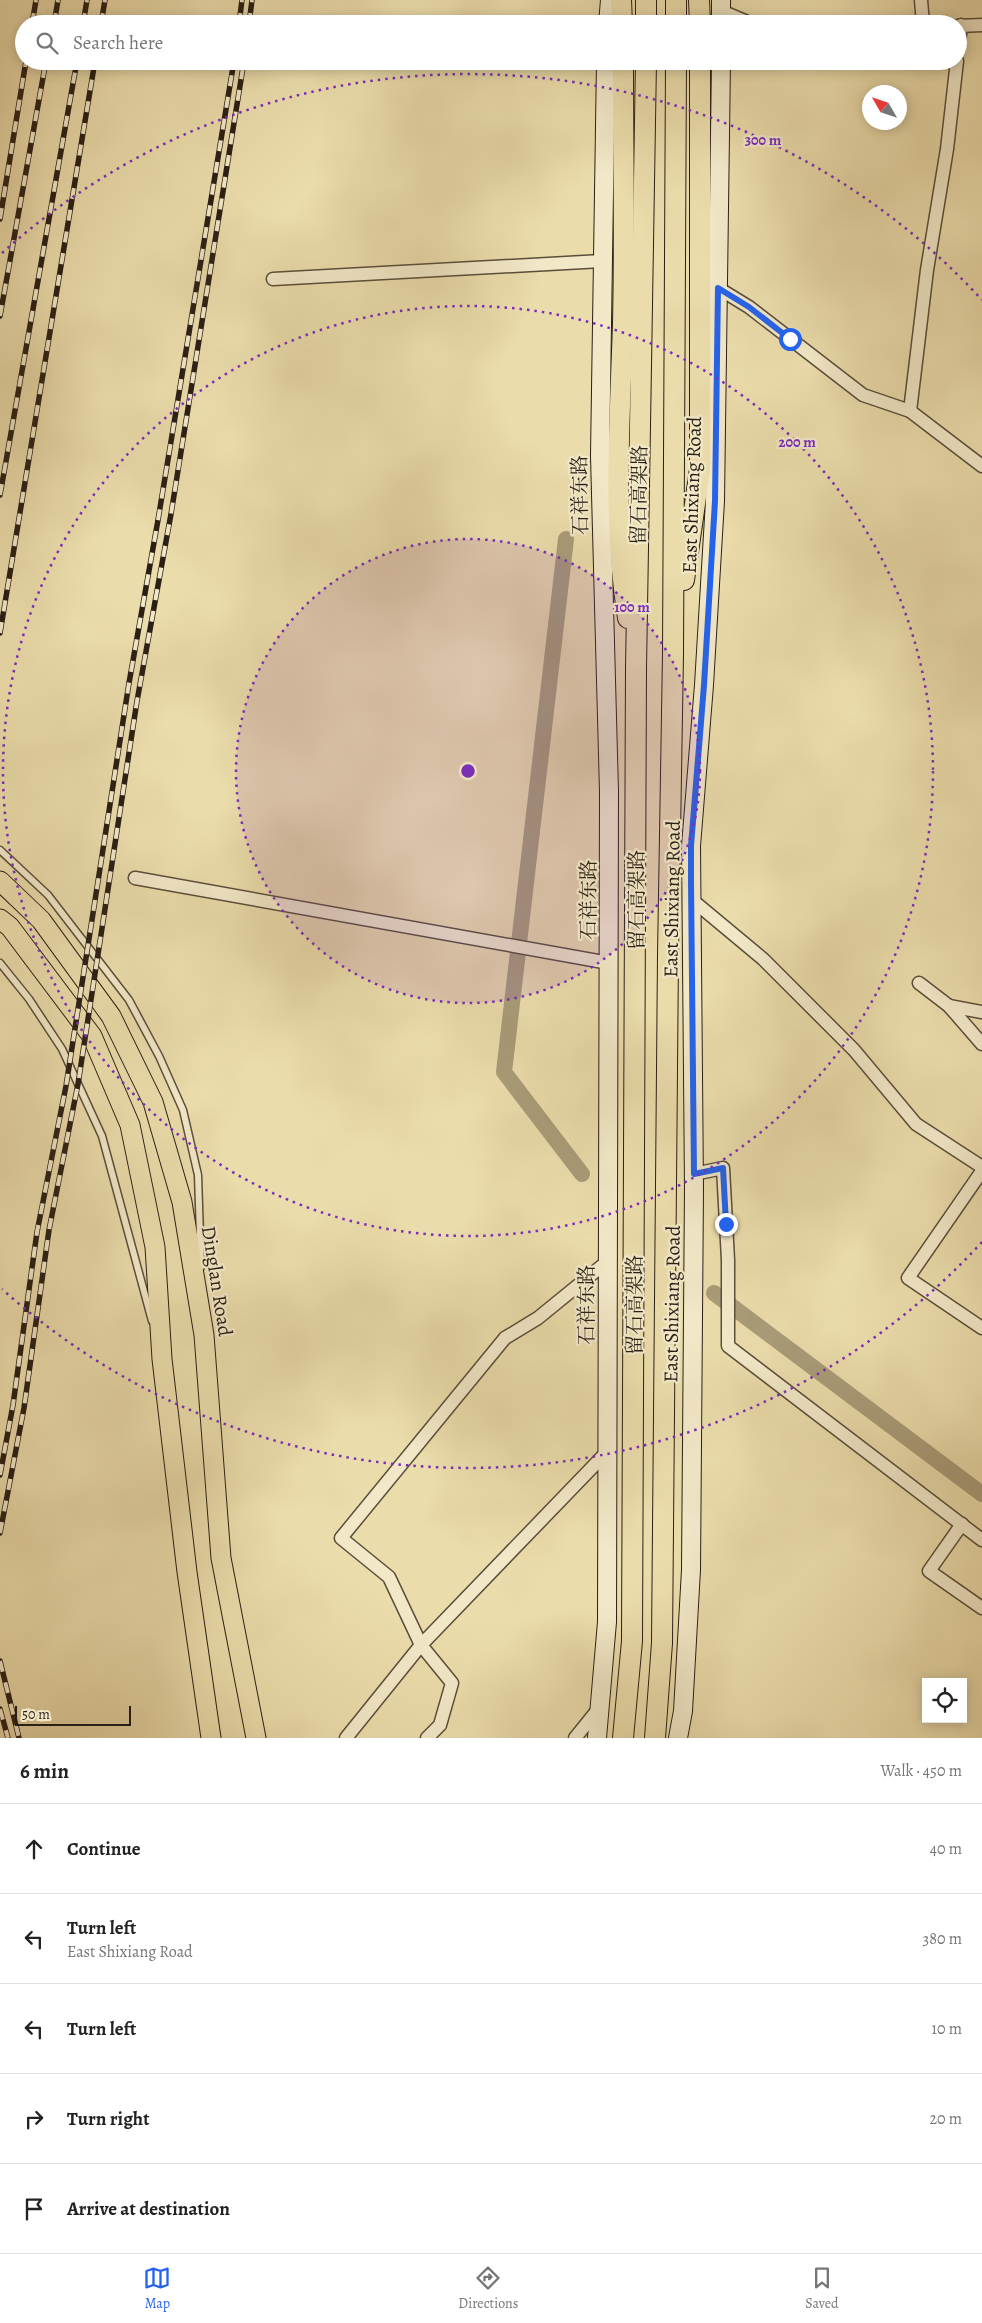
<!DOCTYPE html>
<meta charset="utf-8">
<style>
:root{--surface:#fff;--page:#f2f2f2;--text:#222;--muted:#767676;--line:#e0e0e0;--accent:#2563eb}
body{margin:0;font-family:Alegreya,"Noto Serif SC",serif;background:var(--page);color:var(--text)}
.controls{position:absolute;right:15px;bottom:15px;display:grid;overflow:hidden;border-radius:0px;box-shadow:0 2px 12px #0003}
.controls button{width:45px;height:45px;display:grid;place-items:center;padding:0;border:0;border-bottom:1px solid var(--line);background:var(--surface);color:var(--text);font:25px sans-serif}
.compass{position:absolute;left:862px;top:85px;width:45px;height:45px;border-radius:50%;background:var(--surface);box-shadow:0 2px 12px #0003;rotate:309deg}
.scale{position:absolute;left:15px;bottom:12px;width:116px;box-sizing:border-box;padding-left:5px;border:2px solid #291f15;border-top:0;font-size:14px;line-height:18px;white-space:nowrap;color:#291f15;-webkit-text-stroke:4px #f2e8c8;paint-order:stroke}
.stop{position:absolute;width:15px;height:15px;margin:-11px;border:4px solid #2563eb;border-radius:50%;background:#fff}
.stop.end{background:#2563eb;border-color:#fff;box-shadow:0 1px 5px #0008}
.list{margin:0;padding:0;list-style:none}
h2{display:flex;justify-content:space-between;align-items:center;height:65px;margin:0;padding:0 20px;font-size:21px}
h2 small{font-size:16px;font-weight:400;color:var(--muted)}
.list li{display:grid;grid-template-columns:32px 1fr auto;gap:15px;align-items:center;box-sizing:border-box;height:90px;padding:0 20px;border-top:1px solid var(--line)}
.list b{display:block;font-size:19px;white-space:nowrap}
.list p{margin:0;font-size:16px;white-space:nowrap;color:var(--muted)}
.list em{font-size:16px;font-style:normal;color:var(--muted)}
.icon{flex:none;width:28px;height:28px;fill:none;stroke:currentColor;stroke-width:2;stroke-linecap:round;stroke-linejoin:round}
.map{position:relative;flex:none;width:982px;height:1738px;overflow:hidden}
.search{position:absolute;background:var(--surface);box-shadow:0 2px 12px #0003;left:15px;right:15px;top:15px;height:55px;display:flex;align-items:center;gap:12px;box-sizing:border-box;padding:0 18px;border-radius:28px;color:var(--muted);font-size:19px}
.sheet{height:515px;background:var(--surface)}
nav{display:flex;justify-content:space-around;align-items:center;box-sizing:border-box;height:70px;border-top:1px solid var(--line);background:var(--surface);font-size:14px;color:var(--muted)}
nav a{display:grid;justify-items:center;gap:2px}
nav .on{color:var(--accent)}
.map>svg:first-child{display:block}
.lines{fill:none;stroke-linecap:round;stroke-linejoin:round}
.canal{stroke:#a99c78;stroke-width:16}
.service-casing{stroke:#5a4e3a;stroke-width:9}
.minor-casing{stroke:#5a4e3a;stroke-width:15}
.secondary-casing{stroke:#291f15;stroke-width:20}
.primary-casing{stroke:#291f15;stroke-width:21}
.trunk-casing{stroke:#291f15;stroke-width:22}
.service{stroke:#f2e8c8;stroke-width:6}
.minor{stroke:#f2e8c8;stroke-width:12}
.secondary{stroke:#f2e8c8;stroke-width:18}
.primary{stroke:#ebdcab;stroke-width:19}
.trunk{stroke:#ebdcab;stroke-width:20}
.rail-casing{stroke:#291f15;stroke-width:5.5}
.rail{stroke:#f2e8c8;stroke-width:4;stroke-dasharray:11;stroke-linecap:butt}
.route{stroke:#2563eb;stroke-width:6}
.ring{fill:none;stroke:#7b2cbf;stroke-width:2.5;stroke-dasharray:2.5 5}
.labels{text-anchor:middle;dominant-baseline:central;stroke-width:4.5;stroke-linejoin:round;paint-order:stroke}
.street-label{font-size:20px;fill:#291f15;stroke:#f2e8c8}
.centre{fill:#7b2cbf;stroke:#f2e8c8;stroke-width:2.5}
.ring-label{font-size:15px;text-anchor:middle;font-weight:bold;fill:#7b2cbf;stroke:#f2e8c8;stroke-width:4.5;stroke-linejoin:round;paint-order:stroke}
</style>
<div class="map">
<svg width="982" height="1738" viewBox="0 0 982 1738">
<rect width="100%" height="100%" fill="#ebdcab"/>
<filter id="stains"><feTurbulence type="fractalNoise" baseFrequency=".004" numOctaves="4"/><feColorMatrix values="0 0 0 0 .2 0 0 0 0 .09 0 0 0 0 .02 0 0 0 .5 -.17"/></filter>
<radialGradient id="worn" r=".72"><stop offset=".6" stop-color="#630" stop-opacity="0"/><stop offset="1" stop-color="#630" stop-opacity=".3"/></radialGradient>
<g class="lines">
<g class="canal">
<polyline points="566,539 504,1072 582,1174"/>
<polyline points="714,1293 982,1494"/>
</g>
<g class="service-casing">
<g id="service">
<polyline points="0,850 48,895 129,1000 159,1056 183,1110 198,1175 201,1267"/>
<polyline points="0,963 29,999 62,1049 102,1136 152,1321"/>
</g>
</g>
<g class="minor-casing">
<g id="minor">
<polyline points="921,0 923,24"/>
<polyline points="721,11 752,24"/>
<polyline points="958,26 982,25"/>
<polyline points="958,50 961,25"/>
<polyline points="273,279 602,261"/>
<polyline points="718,288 749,307 863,395 910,411 982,466"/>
<polyline points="910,411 927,270 947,149 957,61"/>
<polyline points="135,878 609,963"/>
<polyline points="691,899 763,959 854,1050 916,1124 982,1167"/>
<polyline points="919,983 949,1006 982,1044"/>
<polyline points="949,1006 982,1012"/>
<polyline points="982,1171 908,1278 982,1328"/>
<polyline points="694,1174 723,1168 728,1260 728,1346 982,1540"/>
<polyline points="962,1524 929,1571 982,1608"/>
<polyline points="346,1738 421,1645 607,1452"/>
<polyline points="427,1738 440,1725 452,1683 421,1645 389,1577 341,1538 505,1338 538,1318 608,1261"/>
<polyline points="575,1738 600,1707"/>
</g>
</g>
<g class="secondary-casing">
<g id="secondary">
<polyline points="608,24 610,0"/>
<polyline points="721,24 721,0"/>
<polyline points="597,1738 607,1622 609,792 600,456 606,61"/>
<polyline points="678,1738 683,1711 691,1570 694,1188 691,846 704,685 715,501 721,61"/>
</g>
</g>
<g class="primary-casing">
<g id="primary">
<polyline points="0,881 41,920 111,1016 153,1102 182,1202 204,1335 221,1558 256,1738"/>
<polyline points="0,919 10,927 92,1036 130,1125 155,1247 162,1359 187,1572 211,1738"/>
</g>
</g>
<g class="trunk-casing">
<g id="trunk">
<polyline points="621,0 622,24"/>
<polyline points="699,0 700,24"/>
<polyline points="646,24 646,0"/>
<polyline points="676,24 676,0"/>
<path d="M623,61C623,148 625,236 623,323C620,421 612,521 628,618"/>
<polyline points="684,580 700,469 700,61"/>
<polyline points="623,1738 632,1641 636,669 646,61"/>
<polyline points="655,1738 662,1643 668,955 673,654 676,61"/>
</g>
</g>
<use href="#service" class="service"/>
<use href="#minor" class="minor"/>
<use href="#secondary" class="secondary"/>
<use href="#primary" class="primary"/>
<use href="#trunk" class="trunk"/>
<g class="rail-casing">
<g id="rail">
<polyline points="32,24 36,0"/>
<polyline points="54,24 58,0"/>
<polyline points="83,24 87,0"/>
<polyline points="101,24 105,0"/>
<polyline points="239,24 242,0"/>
<polyline points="249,24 252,0"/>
<polyline points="0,219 26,61"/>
<polyline points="0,316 46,61"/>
<polyline points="0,495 77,61"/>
<polyline points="0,633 95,61"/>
<polyline points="0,1475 13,1405 37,1232 66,1086 129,683 158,520 234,61"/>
<polyline points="0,1533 24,1408 49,1230 78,1084 137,701 171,514 244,61"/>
<polyline points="0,1661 19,1738"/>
<polyline points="0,1709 8,1738"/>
</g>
</g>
<use href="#rail" class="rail"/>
</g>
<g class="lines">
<polyline class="route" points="726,1224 723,1168 694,1174 691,882 691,846 704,685 715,501 718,288 749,307 790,339"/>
</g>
<circle cx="468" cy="771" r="232" fill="#7b2cbf" fill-opacity=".12"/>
<g class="ring">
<circle cx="468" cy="771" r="232"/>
<circle cx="468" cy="771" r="465"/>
<path d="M982 1242A697 697 0 0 1 2 1289M2 253A697 697 0 0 1 982 300"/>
</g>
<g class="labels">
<g class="street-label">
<text transform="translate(580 495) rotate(-91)">石祥东路</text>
<text transform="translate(639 495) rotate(-89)">留石高架路</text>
<text transform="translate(692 495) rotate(-88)">East Shixiang Road</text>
<text transform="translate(672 899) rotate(-89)">East Shixiang Road</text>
<text transform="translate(588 900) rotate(-90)">石祥东路</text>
<text transform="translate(636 900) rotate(-90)">留石高架路</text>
<text transform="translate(217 1281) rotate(81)">Dinglan Road</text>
<text transform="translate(672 1304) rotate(-89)">East Shixiang Road</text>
<text transform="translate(586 1305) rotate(-90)">石祥东路</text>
<text transform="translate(634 1305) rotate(-90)">留石高架路</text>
</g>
</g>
<circle cx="468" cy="771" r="8" class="centre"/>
<g class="ring-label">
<text x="763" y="145">300 m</text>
<text x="797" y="447">200 m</text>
<text x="632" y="612">100 m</text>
</g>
<rect width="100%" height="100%" filter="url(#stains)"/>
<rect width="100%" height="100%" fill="url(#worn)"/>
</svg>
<div class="controls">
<button><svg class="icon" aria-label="locate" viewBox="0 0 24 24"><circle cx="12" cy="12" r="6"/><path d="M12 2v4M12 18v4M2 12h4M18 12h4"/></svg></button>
</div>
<svg class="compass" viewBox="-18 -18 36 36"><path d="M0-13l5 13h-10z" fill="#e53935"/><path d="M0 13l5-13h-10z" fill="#767676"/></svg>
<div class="scale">50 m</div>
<div class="stop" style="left:790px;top:339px"></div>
<div class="stop end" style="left:726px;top:1224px"></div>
<div class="search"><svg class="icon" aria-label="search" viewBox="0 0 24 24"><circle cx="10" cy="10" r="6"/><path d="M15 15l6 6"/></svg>Search here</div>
</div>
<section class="sheet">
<h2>6 min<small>Walk · 450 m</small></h2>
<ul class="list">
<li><svg class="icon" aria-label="ahead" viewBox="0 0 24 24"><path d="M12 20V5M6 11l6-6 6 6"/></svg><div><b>Continue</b></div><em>40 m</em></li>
<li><svg class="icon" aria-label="left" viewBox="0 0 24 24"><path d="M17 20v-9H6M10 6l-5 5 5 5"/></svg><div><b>Turn left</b><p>East Shixiang Road</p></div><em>380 m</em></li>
<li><svg class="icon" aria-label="left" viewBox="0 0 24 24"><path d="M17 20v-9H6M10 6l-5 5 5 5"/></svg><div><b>Turn left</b></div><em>10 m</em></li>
<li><svg class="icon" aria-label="right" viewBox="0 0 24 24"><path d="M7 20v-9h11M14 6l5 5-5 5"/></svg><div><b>Turn right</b></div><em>20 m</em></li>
<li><svg class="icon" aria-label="arrive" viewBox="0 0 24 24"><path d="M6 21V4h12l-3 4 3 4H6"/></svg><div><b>Arrive at destination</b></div></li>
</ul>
</section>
<nav>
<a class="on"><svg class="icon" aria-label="map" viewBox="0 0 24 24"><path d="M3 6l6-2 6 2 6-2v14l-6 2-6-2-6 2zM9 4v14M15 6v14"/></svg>Map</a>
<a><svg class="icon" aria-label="directions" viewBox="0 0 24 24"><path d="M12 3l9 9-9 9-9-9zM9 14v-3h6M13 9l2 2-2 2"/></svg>Directions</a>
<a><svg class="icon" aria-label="saved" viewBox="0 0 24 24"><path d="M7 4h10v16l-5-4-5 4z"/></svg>Saved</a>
</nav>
